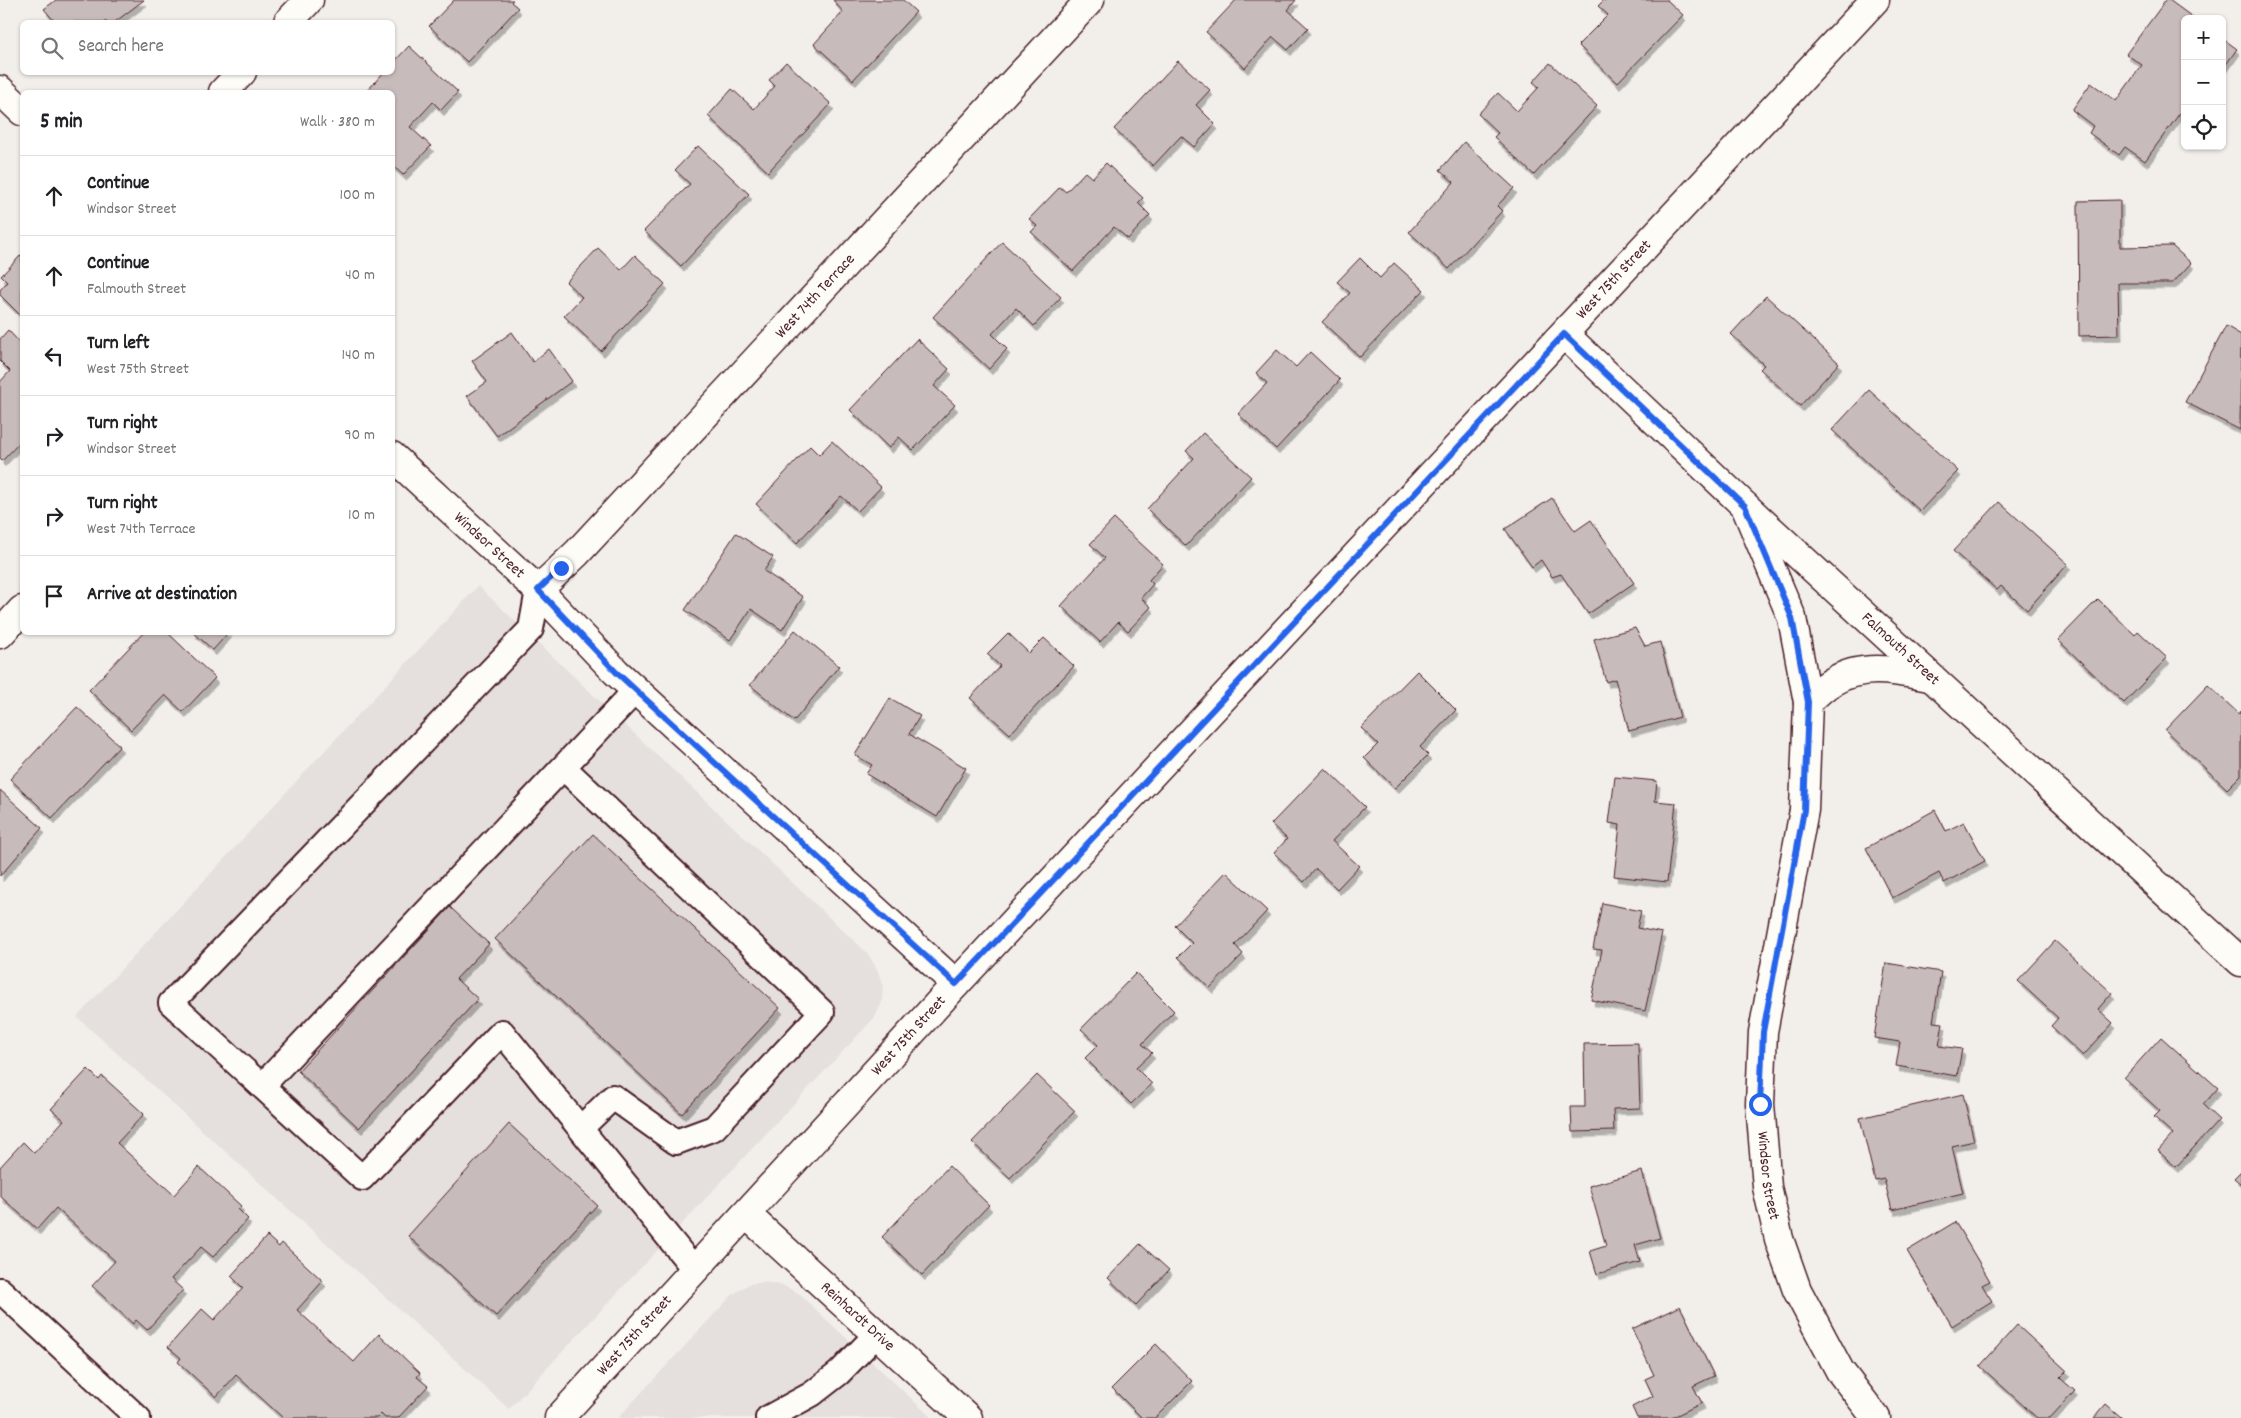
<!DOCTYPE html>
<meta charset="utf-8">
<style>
:root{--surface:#fff;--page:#f2f2f2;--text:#202124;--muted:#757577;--line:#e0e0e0}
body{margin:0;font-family:Dekko,sans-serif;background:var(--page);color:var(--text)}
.controls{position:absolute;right:15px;top:15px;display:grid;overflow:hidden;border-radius:8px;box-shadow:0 1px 4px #0004}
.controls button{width:45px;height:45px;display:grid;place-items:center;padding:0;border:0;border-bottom:1px solid var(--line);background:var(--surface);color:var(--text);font:25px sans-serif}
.stop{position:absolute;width:15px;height:15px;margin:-11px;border:4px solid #2563eb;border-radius:50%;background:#fff}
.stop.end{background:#2563eb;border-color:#fff;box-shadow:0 1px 5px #0008}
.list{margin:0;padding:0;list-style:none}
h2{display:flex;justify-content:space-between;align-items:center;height:65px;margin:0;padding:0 20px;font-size:21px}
h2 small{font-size:16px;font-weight:400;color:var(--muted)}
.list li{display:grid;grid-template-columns:32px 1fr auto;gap:15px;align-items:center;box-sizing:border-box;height:80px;padding:0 20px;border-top:1px solid var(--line)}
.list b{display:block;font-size:19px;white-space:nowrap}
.list p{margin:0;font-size:16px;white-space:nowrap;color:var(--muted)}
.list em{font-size:16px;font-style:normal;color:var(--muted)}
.icon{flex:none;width:28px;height:28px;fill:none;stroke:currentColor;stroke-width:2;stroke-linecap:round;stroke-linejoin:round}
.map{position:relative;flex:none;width:2241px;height:1418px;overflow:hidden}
.search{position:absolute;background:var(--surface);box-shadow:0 1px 4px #0004;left:20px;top:20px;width:375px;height:55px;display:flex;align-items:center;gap:12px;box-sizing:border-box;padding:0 18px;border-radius:8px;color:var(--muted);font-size:19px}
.panel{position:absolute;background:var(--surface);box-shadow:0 1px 4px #0004;left:20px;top:90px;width:375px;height:545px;border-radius:8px}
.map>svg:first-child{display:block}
.built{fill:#e5dfdd}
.building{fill:#c8bbbb;stroke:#4a1f2b;filter:url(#shadow)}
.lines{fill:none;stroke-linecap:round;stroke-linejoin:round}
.lane-casing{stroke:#4a1f2b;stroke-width:28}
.street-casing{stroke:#4a1f2b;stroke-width:31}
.secondary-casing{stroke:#4a1f2b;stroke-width:31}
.lane{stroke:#fdfcf7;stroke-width:24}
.street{stroke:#fdfcf7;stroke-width:28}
.secondary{stroke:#fdfcf7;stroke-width:28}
.route{stroke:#2563eb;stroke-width:6}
.labels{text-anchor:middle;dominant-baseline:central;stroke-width:4;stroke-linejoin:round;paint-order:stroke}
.street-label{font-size:16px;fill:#4a1f2b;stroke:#fdfcf7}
</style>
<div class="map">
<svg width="2241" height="1418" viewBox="0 0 2241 1418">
<defs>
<filter id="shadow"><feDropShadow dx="3" dy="5.5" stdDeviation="0" flood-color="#0004"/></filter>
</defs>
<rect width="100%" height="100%" fill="#f2efeb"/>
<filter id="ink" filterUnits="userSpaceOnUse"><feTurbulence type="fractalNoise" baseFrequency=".02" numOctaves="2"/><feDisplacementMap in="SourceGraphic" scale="10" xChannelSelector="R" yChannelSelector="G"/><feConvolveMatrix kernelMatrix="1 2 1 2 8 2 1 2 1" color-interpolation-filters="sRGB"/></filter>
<g filter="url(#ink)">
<g class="built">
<polygon points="478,586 868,954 878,971 883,987 882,1002 875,1017 509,1409 77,1017"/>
<polygon points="765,1282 784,1286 798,1293 932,1418 618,1418 732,1295 749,1284"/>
</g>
<g class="building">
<polygon points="56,0 144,0 115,22 55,22 44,9"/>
<polygon points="454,0 513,0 511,2 518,8 467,62 429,26"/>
<polygon points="833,0 903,0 916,12 853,80 814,44 843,12"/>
<polygon points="1236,0 1296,0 1288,10 1308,28 1288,50 1273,37 1245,68 1206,32"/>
<polygon points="1604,0 1667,0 1683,15 1617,83 1578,45 1608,15 1598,6"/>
<polygon points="2166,0 2169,0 2195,19 2185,19 2185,106 2145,161 2125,147 2119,155 2089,133 2093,126 2072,110 2091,83 2116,101 2142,65 2126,54"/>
<polygon points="2222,38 2237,49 2222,70"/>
<polygon points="409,46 458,92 441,110 433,102 410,127 431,146 403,175 392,165 392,92 366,92 384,72 392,72 392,64"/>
<polygon points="1178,61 1210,90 1196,105 1215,124 1194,147 1181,136 1153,166 1114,129"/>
<polygon points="786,62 831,104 768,172 708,116 732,89 754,109 775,86 769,80"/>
<polygon points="1550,63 1597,106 1534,175 1494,137 1498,133 1478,114 1498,93 1517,111 1539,87 1533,82"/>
<polygon points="1464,142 1514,188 1497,206 1502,211 1449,269 1409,232 1454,182 1440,170"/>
<polygon points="698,146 749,194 681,266 644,231 690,184 675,170"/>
<polygon points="1106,163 1143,198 1138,203 1150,215 1128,239 1114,227 1073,271 1031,232 1037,226 1029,219 1060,187 1066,192 1085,172 1092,178"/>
<polygon points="2120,200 2120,247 2172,246 2191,263 2173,283 2118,283 2119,335 2079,336 2078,201"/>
<polygon points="1002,242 1061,297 1034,326 1016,308 992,334 1007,349 989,369 933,317"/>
<polygon points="598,248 621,270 635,255 665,284 601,351 564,316 582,297 566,282"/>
<polygon points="22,254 22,317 0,295 0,290 7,282 1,276"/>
<polygon points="1360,258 1380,278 1394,263 1424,290 1360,357 1322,322 1350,293 1337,282"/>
<polygon points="1766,296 1839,363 1800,406 1760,369 1764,365 1731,334"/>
<polygon points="2226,326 2241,335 2240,430 2185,402"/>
<polygon points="8,330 22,345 22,440 2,461 0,459 0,382 10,371 0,361 0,339"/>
<polygon points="512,332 533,362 549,349 572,381 497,436 467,396 487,382 472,361"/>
<polygon points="917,339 949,369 934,386 955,405 913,450 899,437 889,448 850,410"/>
<polygon points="1277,350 1296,367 1310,352 1340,380 1276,449 1238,414 1267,383 1256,373"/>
<polygon points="1869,390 1958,471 1920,511 1832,430"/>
<polygon points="1203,433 1251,477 1186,546 1147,509 1194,458 1186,451"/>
<polygon points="832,441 881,487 858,511 841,496 797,543 756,504 810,446 819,455"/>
<polygon points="1552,498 1575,531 1591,520 1634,583 1588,614 1561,574 1552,577 1541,560 1532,567 1505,529"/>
<polygon points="1999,502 2068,564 2027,610 2001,586 1997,590 1953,551"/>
<polygon points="1114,519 1163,564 1149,580 1153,584 1141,598 1151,607 1128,631 1118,622 1100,642 1061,606 1105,558 1090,544"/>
<polygon points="736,533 773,557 764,571 803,597 782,630 751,609 730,640 685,610"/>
<polygon points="2098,599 2135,635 2138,631 2167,658 2124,703 2058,640"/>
<polygon points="1635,628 1645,646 1660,642 1680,717 1629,731 1615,679 1606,682 1594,639"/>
<polygon points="795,630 839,666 794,721 750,685"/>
<polygon points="144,632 167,632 215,678 183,712 165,695 131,730 89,690"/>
<polygon points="193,632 229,632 213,650"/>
<polygon points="1008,633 1029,653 1044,638 1074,666 1010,734 970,698 1000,666 987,654"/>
<polygon points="1417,671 1456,710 1420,747 1428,755 1395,788 1364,758 1378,744 1361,728"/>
<polygon points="2208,685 2239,714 2241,711 2241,775 2227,789 2165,730"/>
<polygon points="890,698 920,716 909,734 966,768 937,817 866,774 872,765 855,755"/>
<polygon points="77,707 120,746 52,818 10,779"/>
<polygon points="1325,768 1365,807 1332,841 1359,866 1337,889 1316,869 1304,882 1274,853 1287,839 1271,824"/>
<polygon points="1615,777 1657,781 1655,801 1676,803 1667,882 1614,876 1620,825 1609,823"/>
<polygon points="0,790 42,828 0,876"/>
<polygon points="1935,810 1946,831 1964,822 1985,861 1944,883 1939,873 1892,898 1866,848"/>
<polygon points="593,834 780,1008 682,1114 495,939"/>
<polygon points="1226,872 1267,911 1235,945 1243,954 1210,988 1178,957 1192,943 1175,926"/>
<polygon points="1602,903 1641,911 1637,928 1662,933 1645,1011 1591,1000 1602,950 1593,949"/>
<polygon points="450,907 489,944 456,979 478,999 359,1128 298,1071"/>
<polygon points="2055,941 2112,993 2098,1009 2113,1023 2083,1056 2051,1026 2058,1018 2018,981"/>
<polygon points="1886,963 1941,972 1933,1022 1943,1023 1939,1046 1962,1049 1957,1076 1896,1066 1900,1042 1874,1038"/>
<polygon points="1136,973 1174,1011 1142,1044 1152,1053 1136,1068 1152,1084 1131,1104 1085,1058 1098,1045 1081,1029"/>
<polygon points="2161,1037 2218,1088 2203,1105 2219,1120 2176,1167 2158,1151 2173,1134 2154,1117 2160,1111 2124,1078"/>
<polygon points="1638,1043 1640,1108 1613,1109 1614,1131 1572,1132 1571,1107 1585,1107 1584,1044"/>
<polygon points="88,1069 99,1080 102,1076 144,1114 117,1143 174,1195 199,1167 241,1206 238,1209 248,1219 213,1257 201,1247 171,1279 183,1290 147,1330 136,1320 133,1324 92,1286 115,1261 56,1208 37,1229 0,1196 0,1167 23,1142 34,1153 64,1120 51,1109"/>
<polygon points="1037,1075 1075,1111 1010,1178 972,1142"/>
<polygon points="1963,1094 1974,1141 1952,1146 1963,1193 1892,1210 1884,1179 1875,1181 1860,1118"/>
<polygon points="509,1124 597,1205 496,1316 408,1236"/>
<polygon points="949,1166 989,1205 922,1275 882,1237"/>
<polygon points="1642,1171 1660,1238 1635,1245 1640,1262 1597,1274 1590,1251 1606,1246 1589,1186"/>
<polygon points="2241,1171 2241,1184 2234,1178"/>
<polygon points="1955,1222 1990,1281 1982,1285 1992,1301 1952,1326 1907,1251"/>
<polygon points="267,1236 279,1247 282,1243 323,1281 297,1310 354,1362 379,1334 420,1373 417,1377 428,1386 398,1418 385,1418 381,1414 377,1418 283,1418 236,1375 216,1397 178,1362 181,1358 168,1347 202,1309 214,1320 243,1288 231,1276"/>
<polygon points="1140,1244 1169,1270 1136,1305 1108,1278"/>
<polygon points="1680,1306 1714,1376 1693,1386 1702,1403 1671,1418 1637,1418 1632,1407 1653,1396 1645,1379 1654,1375 1632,1329"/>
<polygon points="2017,1325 2067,1371 2060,1378 2075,1391 2050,1418 2037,1418 1980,1366"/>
<polygon points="1156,1344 1192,1381 1155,1418 1142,1418 1112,1388"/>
<polygon points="2106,1404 2122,1418 2094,1418"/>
</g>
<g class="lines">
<g class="lane-casing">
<g id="lane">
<polyline points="538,590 531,629 171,1003 362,1178 502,1032 695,1270"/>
<polyline points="564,768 822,1012 714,1128 676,1142 613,1097 581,1128"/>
<polyline points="262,1086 636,690"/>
<polyline points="0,1290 138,1418"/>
<polyline points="768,1418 812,1394 839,1373 877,1334"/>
</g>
</g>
<g class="street-casing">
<g id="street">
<polyline points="288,22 309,0"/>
<polyline points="0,90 22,111"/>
<polyline points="223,92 242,72"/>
<path id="s1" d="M1564,334L1745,506L2241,962"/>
<path id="s2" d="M392,456L538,590L616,672L956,984"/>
<path id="s3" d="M1745,506L1792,618L1808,702L1804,810L1763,1032L1760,1104L1767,1187L1779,1239L1797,1290L1840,1371L1876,1418"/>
<path id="s4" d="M538,590L577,553L1090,0"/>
<polyline points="0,634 22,610"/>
<path d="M1808,702C1815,695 1823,687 1832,682C1862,663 1896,671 1929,677"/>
<path id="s5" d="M747,1215L968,1418"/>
</g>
</g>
<g class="secondary-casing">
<g id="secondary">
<path id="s6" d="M559,1418L956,984L1875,0"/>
</g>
</g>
<use href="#lane" class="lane"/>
<use href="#street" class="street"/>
<use href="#secondary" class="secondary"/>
</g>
</g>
<g class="lines" filter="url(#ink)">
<polyline class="route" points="561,568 538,590 616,672 956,984 1564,334 1745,506 1792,618 1808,702 1804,810 1763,1032 1760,1104"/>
</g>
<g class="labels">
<g class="street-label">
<text stroke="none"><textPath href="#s6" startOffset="1552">West 75th Street</textPath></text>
<text stroke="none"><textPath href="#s4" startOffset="404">West 74th Terrace</textPath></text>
<text stroke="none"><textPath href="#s2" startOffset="132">Windsor Street</textPath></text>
<text stroke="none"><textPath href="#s1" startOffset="461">Falmouth Street</textPath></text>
<text stroke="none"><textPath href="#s6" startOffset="518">West 75th Street</textPath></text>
<text stroke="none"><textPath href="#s3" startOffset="685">Windsor Street</textPath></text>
<text stroke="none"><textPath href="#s5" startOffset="150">Reinhardt Drive</textPath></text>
<text stroke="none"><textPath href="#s6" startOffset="112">West 75th Street</textPath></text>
</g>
</g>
</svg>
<div class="controls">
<button>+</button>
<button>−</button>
<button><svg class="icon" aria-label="locate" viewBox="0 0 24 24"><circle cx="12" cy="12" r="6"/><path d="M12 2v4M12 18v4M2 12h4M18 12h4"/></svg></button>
</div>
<div class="stop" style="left:1760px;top:1104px"></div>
<div class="stop end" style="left:561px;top:568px"></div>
<div class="search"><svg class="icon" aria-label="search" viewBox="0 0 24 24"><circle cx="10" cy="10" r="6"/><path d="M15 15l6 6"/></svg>Search here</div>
<section class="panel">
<h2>5 min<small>Walk · 380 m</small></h2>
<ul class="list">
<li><svg class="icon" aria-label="ahead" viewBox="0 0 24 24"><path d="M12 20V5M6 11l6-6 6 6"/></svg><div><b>Continue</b><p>Windsor Street</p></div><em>100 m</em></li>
<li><svg class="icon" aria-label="ahead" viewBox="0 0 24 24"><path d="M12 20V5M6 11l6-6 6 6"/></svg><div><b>Continue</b><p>Falmouth Street</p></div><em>40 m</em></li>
<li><svg class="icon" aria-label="left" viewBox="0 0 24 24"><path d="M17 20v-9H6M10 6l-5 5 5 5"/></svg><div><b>Turn left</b><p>West 75th Street</p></div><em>140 m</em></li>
<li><svg class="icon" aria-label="right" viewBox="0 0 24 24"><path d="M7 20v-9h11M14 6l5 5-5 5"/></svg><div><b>Turn right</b><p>Windsor Street</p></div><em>90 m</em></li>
<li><svg class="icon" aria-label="right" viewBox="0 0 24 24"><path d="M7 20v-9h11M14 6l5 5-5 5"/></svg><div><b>Turn right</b><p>West 74th Terrace</p></div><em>10 m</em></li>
<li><svg class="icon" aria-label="arrive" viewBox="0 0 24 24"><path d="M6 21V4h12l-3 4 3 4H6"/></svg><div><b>Arrive at destination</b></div></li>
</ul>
</section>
</div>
